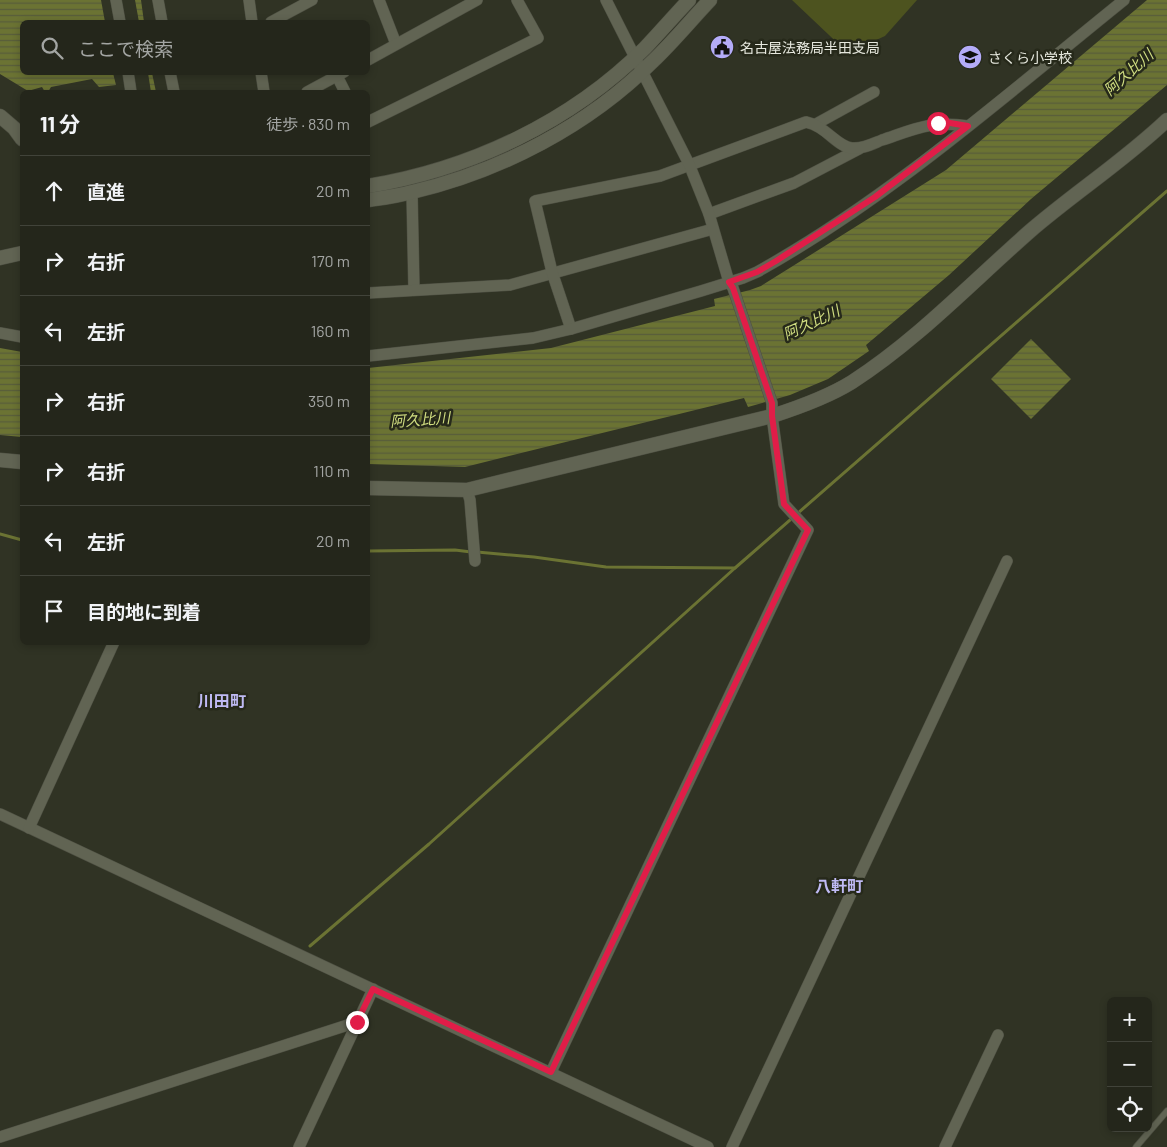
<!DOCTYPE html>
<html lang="ja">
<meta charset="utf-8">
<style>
:root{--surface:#24261b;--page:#2c2e24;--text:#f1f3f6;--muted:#a3a5a3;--line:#41433a}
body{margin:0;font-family:Barlow,"Noto Sans JP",sans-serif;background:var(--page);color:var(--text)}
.controls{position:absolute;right:15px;bottom:15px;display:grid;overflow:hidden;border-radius:8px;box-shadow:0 2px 8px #0003}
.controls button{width:45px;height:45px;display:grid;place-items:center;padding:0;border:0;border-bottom:1px solid var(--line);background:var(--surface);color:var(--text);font:25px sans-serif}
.stop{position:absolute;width:15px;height:15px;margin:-11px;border:4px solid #e11d48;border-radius:50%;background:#fff}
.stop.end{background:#e11d48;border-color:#fff;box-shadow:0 1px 5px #0008}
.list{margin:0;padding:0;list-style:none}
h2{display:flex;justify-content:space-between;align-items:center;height:65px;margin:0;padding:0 20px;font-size:21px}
h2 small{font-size:16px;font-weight:400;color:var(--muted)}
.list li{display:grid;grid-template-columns:32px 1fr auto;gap:15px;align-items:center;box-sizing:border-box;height:70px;padding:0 20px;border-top:1px solid var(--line)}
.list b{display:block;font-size:19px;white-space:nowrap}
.list em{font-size:16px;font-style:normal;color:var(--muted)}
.icon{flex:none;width:28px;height:28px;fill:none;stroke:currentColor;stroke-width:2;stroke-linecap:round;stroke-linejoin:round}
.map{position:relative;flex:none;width:1167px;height:1147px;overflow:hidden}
.search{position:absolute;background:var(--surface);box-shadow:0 2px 8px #0003;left:20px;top:20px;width:350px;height:55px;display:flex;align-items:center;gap:12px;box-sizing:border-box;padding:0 18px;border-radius:8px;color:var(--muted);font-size:19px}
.panel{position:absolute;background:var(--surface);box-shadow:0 2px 8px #0003;left:20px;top:90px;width:350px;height:555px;border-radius:8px}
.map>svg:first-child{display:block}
.park{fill:#4d531f}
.water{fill:url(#water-rules)}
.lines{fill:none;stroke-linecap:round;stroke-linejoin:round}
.stream{stroke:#6b7333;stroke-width:3}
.service-casing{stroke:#4e5043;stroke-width:7}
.minor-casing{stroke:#4e5043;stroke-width:12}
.tertiary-casing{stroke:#4e5043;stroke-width:15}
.service{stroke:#616453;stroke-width:5.5}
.minor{stroke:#616453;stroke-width:11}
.tertiary{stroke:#616453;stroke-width:14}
.route{stroke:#e11d48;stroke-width:6}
.labels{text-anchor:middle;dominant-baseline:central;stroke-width:5;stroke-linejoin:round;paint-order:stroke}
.poi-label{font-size:14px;fill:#e6e8de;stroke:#26291a;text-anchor:start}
.water-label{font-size:15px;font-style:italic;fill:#d1de81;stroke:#26291a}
.quarter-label{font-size:16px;font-weight:bold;fill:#bfbaf4;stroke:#26291a}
</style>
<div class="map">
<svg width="1167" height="1147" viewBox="0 0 1167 1147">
<defs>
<pattern id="water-rules" width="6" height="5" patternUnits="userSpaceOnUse" patternTransform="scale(1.25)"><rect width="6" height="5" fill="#6b7333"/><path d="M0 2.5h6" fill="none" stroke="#585c3b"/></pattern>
</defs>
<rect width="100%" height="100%" fill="#303324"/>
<polygon class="park" points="792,0 917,0 885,36 848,53"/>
<g class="water">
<polygon points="0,0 101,0 105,22 22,22 22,72 113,73 116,85 99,87 92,79 51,87 48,92 45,92 42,87 28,91 0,74"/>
<polygon points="135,0 141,0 144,22 139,22"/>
<polygon points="1147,0 1167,0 1167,85 1031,199 949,275 866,345 869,351 828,379 790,395 748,407 744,398 465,467 368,464 368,368 551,348 715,306 714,299 750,290 761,286 946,170"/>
<polygon points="148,73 152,73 156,92 151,92"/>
<polygon points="1031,339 1071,379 1031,419 991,379"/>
<polygon points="0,348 22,352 22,437 0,435"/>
</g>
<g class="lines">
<g class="stream">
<polyline points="0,534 22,540"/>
<polyline points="368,551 455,550 471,552"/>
<polyline points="477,552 534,557 606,567 735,568 1167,191"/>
<polyline points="310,946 429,844 735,568"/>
</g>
<g class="service-casing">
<polyline id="service" points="1136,1147 1167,1111"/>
</g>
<g class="minor-casing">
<g id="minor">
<polyline points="116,0 120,22"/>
<polyline points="158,0 162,22"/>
<polyline points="249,0 252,22"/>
<polyline points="379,0 396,44"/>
<polyline points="271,22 312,0"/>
<polyline points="368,60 477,0"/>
<polyline points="128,72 131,92"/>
<polyline points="170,72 174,92"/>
<polyline points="261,72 264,92"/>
<polyline points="337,76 345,92"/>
<polyline points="307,92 344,72"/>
<polyline points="368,122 538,38 517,0"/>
<polyline points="816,124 874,92"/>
<polyline points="412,193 414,290"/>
<polyline points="709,214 794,183 859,149"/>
<polyline points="368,293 510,285 713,229"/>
<path d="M571,329L552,272L535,201L660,176L806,122C826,126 837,147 852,148C863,149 872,144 882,140C915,129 932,120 968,126"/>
<polyline points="0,333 22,337"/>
<path d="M368,356L533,338L571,329L701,291L743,278L757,272C890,198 1006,95 1124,0"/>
<polyline points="467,490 470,500 475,561"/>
<polyline points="0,814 708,1147"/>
<polyline points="29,828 114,642"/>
<polyline points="551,1072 808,530 784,504 772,416 772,403 733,288 729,282 709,214 689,164 606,0"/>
<polyline points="0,1137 357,1022"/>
<polyline points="299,1147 373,989"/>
<polyline points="732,1147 1007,561"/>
<polyline points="945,1147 998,1035"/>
</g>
</g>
<g class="tertiary-casing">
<g id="tertiary">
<polyline points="0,116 14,128 22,139"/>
<path d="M368,186C471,169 571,122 645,48C660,32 674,16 689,0"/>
<path d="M368,200C382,198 398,196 412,192C501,171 588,126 653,61C673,42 691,20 710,0"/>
<polyline points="0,258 22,253"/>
<polyline points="0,460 22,462"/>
<path d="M368,488L467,490L772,416C800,407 828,397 852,382C917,340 971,283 1029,232C1074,193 1124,161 1167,120"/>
</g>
</g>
<use href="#service" class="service"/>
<use href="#minor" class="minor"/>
<use href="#tertiary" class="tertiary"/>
</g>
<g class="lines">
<polyline class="route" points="357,1022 373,989 551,1072 808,530 784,504 772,416 772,403 733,288 729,282 757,272 776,261 875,197 968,126 950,123 938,123"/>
</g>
<defs>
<g id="civic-disc" transform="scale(1.25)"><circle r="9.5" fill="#b4acf9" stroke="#26291a"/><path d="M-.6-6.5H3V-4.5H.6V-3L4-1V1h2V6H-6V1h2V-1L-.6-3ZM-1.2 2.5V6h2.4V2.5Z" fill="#111"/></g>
<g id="school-disc" transform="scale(1.25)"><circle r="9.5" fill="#b4acf9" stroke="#26291a"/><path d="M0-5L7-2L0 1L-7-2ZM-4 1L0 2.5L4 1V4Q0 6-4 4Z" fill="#111"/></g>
</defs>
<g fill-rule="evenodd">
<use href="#civic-disc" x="722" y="47"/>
<use href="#school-disc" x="970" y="57"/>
</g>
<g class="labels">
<g class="poi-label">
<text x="740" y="47">名古屋法務局半田支局</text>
<text x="988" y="57">さくら小学校</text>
</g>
<g class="water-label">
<text transform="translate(1128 72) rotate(-42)">阿久比川</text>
<text transform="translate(811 322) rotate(-25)">阿久比川</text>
<text transform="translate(420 419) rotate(-4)">阿久比川</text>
</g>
<g class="quarter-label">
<text x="222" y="700">川田町</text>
<text x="839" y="885">八軒町</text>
</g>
</g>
</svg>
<div class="controls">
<button>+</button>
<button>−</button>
<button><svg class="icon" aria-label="locate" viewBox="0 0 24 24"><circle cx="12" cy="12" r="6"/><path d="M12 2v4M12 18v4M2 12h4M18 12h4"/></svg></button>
</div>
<div class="stop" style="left:938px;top:123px"></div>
<div class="stop end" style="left:357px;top:1022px"></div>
<div class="search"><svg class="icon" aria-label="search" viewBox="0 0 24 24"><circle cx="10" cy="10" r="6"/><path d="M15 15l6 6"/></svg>ここで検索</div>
<section class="panel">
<h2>11 分<small>徒歩 · 830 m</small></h2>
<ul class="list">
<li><svg class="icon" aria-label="ahead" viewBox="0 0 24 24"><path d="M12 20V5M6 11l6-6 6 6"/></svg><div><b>直進</b></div><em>20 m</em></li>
<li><svg class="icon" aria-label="right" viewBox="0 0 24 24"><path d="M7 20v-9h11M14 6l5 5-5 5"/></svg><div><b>右折</b></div><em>170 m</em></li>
<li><svg class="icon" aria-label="left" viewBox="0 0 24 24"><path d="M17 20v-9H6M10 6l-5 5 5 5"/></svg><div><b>左折</b></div><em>160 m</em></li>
<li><svg class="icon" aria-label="right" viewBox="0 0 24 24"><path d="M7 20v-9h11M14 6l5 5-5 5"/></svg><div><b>右折</b></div><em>350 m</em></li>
<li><svg class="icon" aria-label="right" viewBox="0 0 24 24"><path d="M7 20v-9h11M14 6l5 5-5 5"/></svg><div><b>右折</b></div><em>110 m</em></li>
<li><svg class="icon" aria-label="left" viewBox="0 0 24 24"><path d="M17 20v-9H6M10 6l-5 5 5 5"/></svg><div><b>左折</b></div><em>20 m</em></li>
<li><svg class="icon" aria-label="arrive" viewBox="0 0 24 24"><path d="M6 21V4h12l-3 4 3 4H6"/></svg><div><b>目的地に到着</b></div></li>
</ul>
</section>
</div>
